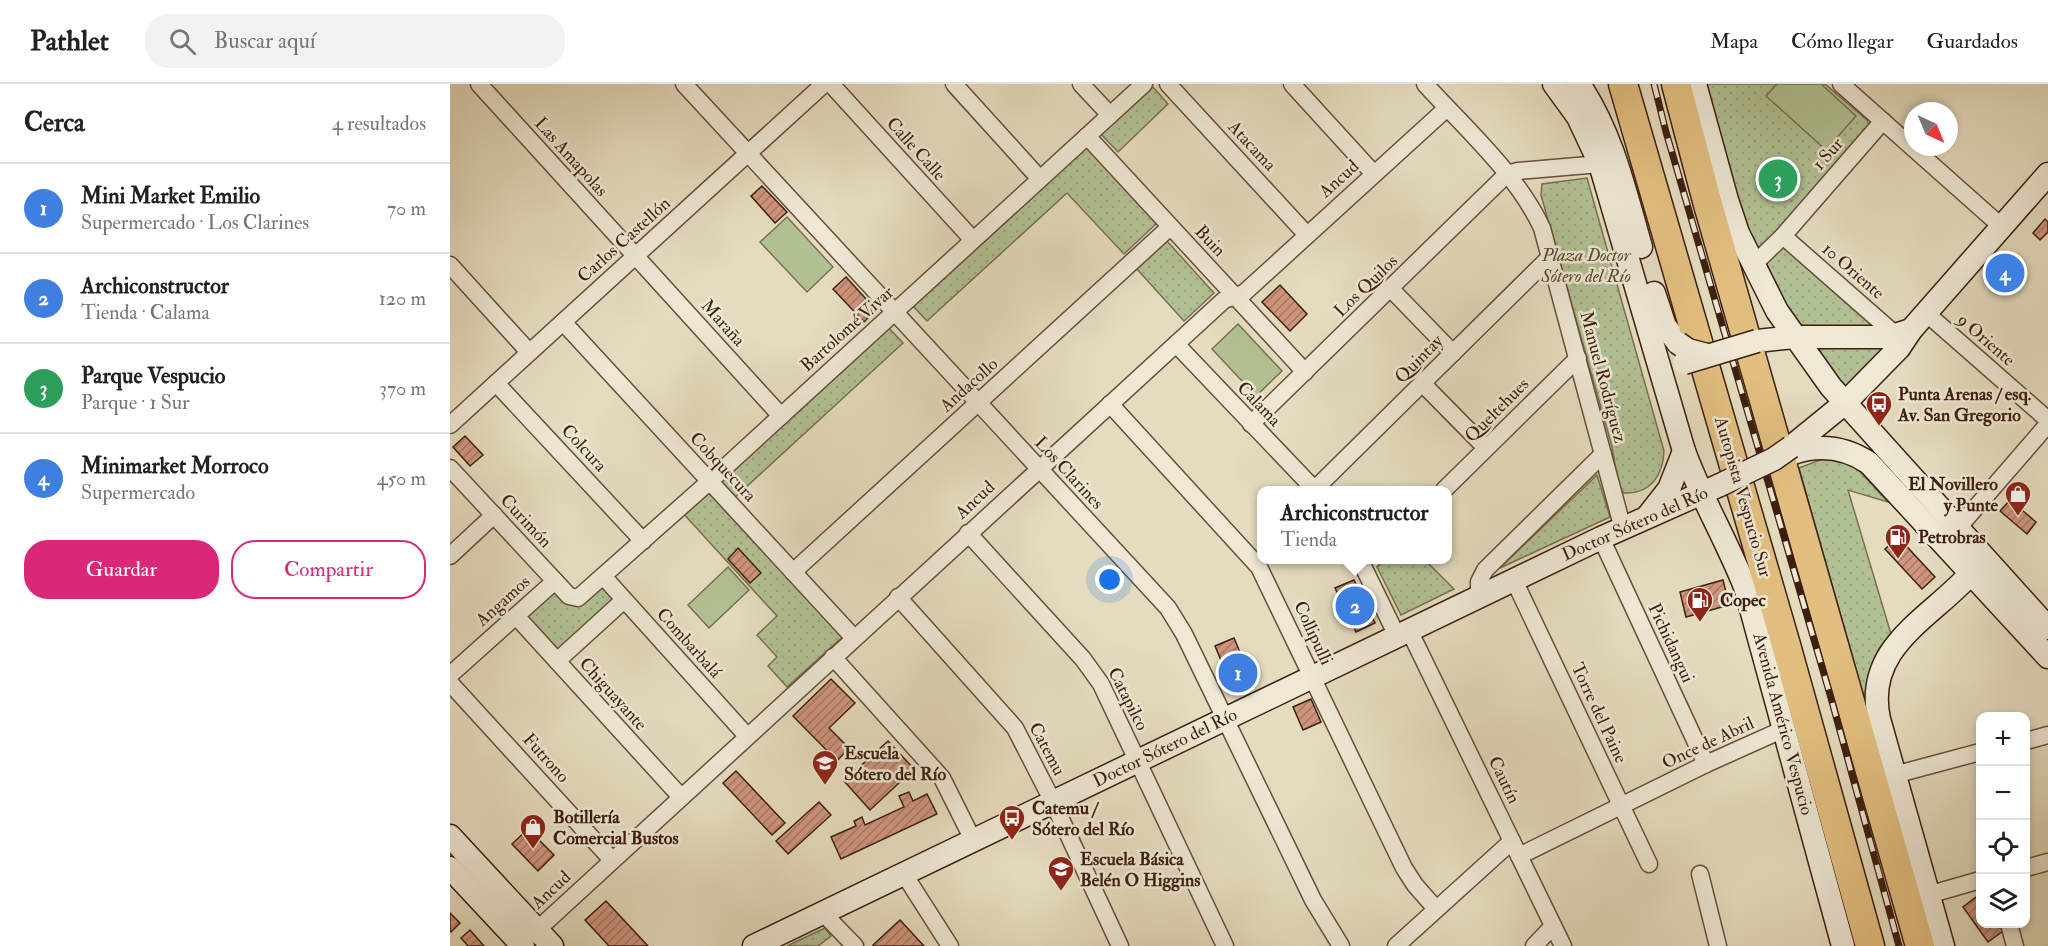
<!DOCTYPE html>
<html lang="es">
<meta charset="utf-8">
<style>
:root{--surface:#fff;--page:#f2f2f2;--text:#222;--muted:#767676;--line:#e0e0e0;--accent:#db2777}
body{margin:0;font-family:"IM FELL Double Pica",serif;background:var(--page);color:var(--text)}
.controls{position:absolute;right:18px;bottom:18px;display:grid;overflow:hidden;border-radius:12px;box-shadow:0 3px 9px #0003}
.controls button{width:54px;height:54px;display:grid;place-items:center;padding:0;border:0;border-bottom:2px solid var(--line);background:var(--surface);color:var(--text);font:30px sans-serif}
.compass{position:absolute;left:1454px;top:18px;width:54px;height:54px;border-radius:50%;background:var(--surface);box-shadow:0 3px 9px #0003;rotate:136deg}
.you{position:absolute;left:660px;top:496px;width:21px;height:21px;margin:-15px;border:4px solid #fff;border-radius:50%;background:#1a73e8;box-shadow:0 0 0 9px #1a73e833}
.badge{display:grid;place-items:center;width:39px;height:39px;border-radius:50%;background:var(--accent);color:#fff;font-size:20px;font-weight:700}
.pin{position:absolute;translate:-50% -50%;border:3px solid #fff;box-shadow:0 2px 6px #0006}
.popup{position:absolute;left:807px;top:402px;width:195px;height:78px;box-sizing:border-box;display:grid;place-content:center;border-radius:12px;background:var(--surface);filter:drop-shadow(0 2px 4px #0005);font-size:20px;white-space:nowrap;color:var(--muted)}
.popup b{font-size:22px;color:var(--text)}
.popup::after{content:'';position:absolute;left:50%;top:100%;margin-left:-12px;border:12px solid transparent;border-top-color:var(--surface)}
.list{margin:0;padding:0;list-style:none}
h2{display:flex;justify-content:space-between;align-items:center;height:78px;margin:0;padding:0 24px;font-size:26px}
h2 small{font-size:20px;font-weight:400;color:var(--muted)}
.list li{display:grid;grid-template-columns:39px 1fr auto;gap:18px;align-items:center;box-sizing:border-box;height:90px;padding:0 24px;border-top:2px solid var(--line)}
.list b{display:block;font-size:22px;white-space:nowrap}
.list p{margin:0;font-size:20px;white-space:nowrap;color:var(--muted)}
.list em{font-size:20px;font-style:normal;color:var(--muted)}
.actions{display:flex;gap:12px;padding:18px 24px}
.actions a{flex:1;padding:14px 0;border:2px solid var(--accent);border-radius:24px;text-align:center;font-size:21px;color:var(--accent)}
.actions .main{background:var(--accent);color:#fff}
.icon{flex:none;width:33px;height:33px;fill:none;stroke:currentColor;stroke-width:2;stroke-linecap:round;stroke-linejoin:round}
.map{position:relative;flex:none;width:1598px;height:862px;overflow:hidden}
header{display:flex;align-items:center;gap:36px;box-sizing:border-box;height:84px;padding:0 30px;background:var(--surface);border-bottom:2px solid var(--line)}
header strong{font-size:28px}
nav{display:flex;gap:33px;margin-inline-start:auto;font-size:21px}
.search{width:420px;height:54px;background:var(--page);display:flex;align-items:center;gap:15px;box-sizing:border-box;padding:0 21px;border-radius:24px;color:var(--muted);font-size:22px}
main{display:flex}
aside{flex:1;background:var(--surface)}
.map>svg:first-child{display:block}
.green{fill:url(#green-dots);stroke:#787051;stroke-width:1.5}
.pitch{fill:#b2c194;stroke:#787051;stroke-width:1.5}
.building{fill:url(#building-hatch);stroke:#3d1f0e;stroke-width:1.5}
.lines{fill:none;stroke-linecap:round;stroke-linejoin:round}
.minor-casing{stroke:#674e3a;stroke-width:19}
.secondary-casing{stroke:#3d1f0e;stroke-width:25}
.motorway-casing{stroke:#3d1f0e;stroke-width:31}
.minor{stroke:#eee8d5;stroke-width:16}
.secondary{stroke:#eee8d5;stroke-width:22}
.motorway{stroke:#e2be80;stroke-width:28}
.rail-casing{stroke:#3d1f0e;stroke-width:7}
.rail{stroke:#eee8d5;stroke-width:4.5;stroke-dasharray:14;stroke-linecap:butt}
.secondary-bridge-casing{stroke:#3d1f0e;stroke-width:25;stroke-linecap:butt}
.secondary-bridge{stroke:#eee8d5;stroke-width:22}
.labels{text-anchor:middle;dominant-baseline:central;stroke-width:5;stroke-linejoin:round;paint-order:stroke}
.street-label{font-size:18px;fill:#3d1f0e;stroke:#eee8d5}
.park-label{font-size:18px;font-style:italic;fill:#5a4830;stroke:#eee8d5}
.poi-label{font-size:18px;font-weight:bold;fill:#3d1f0e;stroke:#eee8d5;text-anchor:start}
</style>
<header>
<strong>Pathlet</strong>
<div class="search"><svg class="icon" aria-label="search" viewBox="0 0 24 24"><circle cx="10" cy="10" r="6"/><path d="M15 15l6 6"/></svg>Buscar aquí</div>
<nav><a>Mapa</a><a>Cómo llegar</a><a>Guardados</a></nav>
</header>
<main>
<aside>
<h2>Cerca<small>4 resultados</small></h2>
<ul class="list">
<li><span class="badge" style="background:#3f7fe0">1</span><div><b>Mini Market Emilio</b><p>Supermercado · Los Clarines</p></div><em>70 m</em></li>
<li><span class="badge" style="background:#3f7fe0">2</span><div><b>Archiconstructor</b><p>Tienda · Calama</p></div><em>120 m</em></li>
<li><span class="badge" style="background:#2e9e5b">3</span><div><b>Parque Vespucio</b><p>Parque · 1 Sur</p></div><em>370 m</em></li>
<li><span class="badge" style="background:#3f7fe0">4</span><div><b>Minimarket Morroco</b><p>Supermercado</p></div><em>450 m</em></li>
</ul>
<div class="actions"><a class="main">Guardar</a><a>Compartir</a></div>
</aside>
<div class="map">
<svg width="1598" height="862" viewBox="0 0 1598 862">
<defs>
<pattern id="green-dots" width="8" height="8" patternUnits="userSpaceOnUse" patternTransform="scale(1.5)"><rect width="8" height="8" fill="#b2c194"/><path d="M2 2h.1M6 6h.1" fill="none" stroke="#9aa57e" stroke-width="1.8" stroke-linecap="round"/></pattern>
<pattern id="building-hatch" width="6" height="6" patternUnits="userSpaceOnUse" patternTransform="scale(1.5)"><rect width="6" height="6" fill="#cf957d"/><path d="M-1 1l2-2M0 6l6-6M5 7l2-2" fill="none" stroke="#a97965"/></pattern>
</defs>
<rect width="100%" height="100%" fill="#e5dcbf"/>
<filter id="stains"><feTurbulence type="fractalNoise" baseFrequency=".00333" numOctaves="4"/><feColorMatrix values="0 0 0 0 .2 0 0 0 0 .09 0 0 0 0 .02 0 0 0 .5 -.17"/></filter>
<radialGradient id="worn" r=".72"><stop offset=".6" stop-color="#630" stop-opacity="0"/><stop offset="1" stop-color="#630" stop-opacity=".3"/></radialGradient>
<g class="green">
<polygon points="1254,0 1375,0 1417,36 1419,41 1312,166 1303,165"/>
<polygon points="702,2 718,20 668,68 651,50"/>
<polygon points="637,60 708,138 674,170 617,109 477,237 462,221"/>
<path d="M1137,94L1214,367C1213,391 1201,410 1174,409L1169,404L1162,363L1091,111L1092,100Z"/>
<polygon points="716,156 764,209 734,237 685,183"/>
<polygon points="1331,158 1431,244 1357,249 1327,217 1314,174"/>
<polygon points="438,243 453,259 282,416 267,400"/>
<polygon points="1445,259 1396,306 1358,260"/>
<path d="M1378,373L1402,379L1438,418L1398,406L1441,550C1419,571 1419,592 1416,621L1349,384Z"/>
<polygon points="1147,391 1160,433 1050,484"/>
<polygon points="261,400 397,549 337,603 318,582 327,573 307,551 327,532 231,427"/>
<polygon points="934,476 975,476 1004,505 951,531 927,483"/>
<polygon points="153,499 169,516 106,573 71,534 105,503 122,521"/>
<polygon points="375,844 381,852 368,862 337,862"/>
</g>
<g class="pitch">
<polygon points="1327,0 1371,0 1406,32 1376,66 1316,12"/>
<polygon points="337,133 383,183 357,208 310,158"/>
<polygon points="788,240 832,287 806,312 762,265"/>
<polygon points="278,483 299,506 259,544 238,521"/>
</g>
<g class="building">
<polygon points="312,102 337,128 325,139 301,112"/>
<polygon points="1595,135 1598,138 1598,148 1590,156 1583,149"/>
<polygon points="1557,181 1563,187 1553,198 1547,192"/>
<polygon points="396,193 426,226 414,238 383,205"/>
<polygon points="830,201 857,230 840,247 812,218"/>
<polygon points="15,352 33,371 20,382 3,363"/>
<polygon points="1560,416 1586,438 1577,450 1550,427"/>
<polygon points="1448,453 1485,493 1472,505 1435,465"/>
<polygon points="288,464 311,489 300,499 278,475"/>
<polygon points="904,496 925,539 906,548 885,504"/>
<polygon points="1273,496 1279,521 1236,533 1230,508"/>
<polygon points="784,554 792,573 773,581 765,562"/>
<polygon points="792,573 803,597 784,606 773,581"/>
<polygon points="381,595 405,619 379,644 399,664 387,677 343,632"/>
<polygon points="861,615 871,638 853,646 843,623"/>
<polygon points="438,657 464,685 420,726 394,697"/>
<polygon points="286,687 335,739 322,751 273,699"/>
<polygon points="459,708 463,717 477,710 487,730 391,775 381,753 406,742 404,737 412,733 415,741 454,723 449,712"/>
<polygon points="369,718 381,731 338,770 326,757"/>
<polygon points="78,745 104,771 88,787 62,760"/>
<polygon points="1530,810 1530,840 1554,840 1557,844 1538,858 1513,823"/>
<polygon points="156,817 198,862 159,862 135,836"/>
<polygon points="0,829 10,839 1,848 0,847"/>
<polygon points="450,836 474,862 424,862 423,861"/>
<polygon points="20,846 34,862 18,862 11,854"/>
</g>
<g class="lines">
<g class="minor-casing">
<g id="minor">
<polyline points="29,0 331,332"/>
<polyline points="234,0 718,524 734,550 863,816 891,862"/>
<polyline points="381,0 523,156"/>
<polyline points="504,0 590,95"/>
<polyline points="631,0 660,31"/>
<polyline points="718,0 857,151"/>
<polyline points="842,0 924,90"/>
<path d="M975,0C1015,44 1067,90 1092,144L1173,445"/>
<polyline points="1391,0 1552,143"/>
<polyline points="637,52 855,288"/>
<polyline points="1333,152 1447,252"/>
<polyline points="0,181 79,268"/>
<polyline points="1303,181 1333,152 1433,37"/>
<polyline points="941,205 1003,269"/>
<polyline points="1476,229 1598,336"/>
<polyline points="113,238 404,554"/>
<polyline points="726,260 865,406"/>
<polyline points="46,299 193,457"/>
<polyline points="972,299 1036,364"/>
<polyline points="660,320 809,483 954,784 965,801 986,825"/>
<polyline points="801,340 1057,90 1068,87 1150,80"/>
<polyline points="0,341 374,0"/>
<polyline points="0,384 119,512 128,514 260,397 694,0"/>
<polyline points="864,406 1101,172"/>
<polyline points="994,406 1128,274"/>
<polyline points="1508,444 1598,340"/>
<polyline points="518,449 633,575 651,600 775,862"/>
<polyline points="1151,454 1256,680"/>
<polyline points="0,472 44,431"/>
<polyline points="910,476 947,552"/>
<polyline points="343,488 720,143"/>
<polyline points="153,492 297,652"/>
<polyline points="1064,496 1199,780"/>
<polyline points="448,513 565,644 603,718 670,862"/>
<polyline points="1029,513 1029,498 1035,486 1153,370"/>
<polyline points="66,532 231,713"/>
<polyline points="959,546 1113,862"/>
<polyline points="383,573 492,694 523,756"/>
<polyline points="107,577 174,516"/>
<polyline points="0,591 105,497"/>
<polyline points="0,599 162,776"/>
<polyline points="1576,657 1598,651"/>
<polyline points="1444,691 1530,668"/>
<polyline points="1069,772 1256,680 1334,645"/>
<polyline points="1576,784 1598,778"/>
<polyline points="454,790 500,862"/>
<polyline points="1250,790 1268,862"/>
<polyline points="1478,811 1530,796"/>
<polyline points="373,829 405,862"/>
<polyline points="1559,840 1565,862"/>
<polyline points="87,846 774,216 794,209 997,24"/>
<polyline points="946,862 1062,757"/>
<polyline points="1084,862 1103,842"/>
</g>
</g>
<g class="secondary-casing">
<g id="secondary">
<path d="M1104,0L1128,33L1150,80L1234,367C1251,414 1277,457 1295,503L1393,862"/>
<path d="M1129,0C1162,49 1175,107 1191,163"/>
<polyline points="1245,0 1277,116 1288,149 1327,227 1381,303 1598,544"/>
<polyline points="1204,209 1215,242 1228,259"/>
<polyline points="1307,257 1344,253 1439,253 1461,246"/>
<polyline points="1341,363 1395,319 1449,264 1461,246 1598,90"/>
<path d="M1343,369C1370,360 1395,363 1419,379L1598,573"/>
<polyline points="1197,433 1219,405 1234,367"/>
<polyline points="0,752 102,862"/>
<polyline points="0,784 73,862"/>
<polyline points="304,862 1151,454 1270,401"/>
<path d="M1493,862L1429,635C1413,561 1484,533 1524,486L1528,477L1526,464"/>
</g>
</g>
<g class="motorway-casing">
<g id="motorway">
<polyline points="1173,0 1336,561 1420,862"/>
<polyline points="1226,0 1257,117 1470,862"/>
</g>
</g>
<use href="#minor" class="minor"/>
<use href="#secondary" class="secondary"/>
<use href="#motorway" class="motorway"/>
<g class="rail-casing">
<polyline id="rail" points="1204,0 1216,48 1381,614 1449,862"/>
</g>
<use href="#rail" class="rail"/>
<g class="secondary-bridge-casing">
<g id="secondary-bridge">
<polyline points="1228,259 1238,266 1257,271"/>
<polyline points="1234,279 1307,257"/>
<polyline points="1270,401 1324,375 1341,363"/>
</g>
</g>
<use href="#secondary-bridge" class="secondary-bridge"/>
</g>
<defs>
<g id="bus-pin" transform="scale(1.35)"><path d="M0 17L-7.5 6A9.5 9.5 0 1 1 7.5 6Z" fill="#8f2418" stroke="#eee8d5"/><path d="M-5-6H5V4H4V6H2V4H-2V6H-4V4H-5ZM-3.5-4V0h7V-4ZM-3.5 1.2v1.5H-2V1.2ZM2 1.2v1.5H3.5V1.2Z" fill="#fff"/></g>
<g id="shop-pin" transform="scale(1.35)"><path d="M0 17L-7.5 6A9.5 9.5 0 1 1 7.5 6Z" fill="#8f2418" stroke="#eee8d5"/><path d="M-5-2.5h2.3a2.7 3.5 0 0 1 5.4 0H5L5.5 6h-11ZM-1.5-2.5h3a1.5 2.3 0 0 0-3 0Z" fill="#fff"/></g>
<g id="fuel-pin" transform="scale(1.35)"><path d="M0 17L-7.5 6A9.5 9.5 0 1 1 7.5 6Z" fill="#8f2418" stroke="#eee8d5"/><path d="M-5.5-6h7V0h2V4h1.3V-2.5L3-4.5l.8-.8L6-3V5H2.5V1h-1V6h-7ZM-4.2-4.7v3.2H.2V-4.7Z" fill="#fff"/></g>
<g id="school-pin" transform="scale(1.35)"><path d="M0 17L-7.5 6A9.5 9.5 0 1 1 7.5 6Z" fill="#8f2418" stroke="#eee8d5"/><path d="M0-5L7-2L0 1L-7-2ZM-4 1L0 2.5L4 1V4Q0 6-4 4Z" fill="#fff"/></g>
</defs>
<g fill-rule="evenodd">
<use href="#bus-pin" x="1429" y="320"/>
<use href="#shop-pin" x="1568" y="410"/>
<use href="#fuel-pin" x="1448" y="453"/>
<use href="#fuel-pin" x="1250" y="516"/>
<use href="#school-pin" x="375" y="679"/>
<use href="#bus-pin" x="562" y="734"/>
<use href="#shop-pin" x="83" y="743"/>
<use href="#school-pin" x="611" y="785"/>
</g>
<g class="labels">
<g class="street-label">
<text transform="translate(802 62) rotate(47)">Atacama</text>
<text transform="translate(466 65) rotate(48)">Calle Calle</text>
<text transform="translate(1378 70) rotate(-49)">1 Sur</text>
<text transform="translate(121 73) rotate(48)">Las Amapolas</text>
<text transform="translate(889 95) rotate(-42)">Ancud</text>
<text transform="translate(174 156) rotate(-42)">Carlos Castellón</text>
<text transform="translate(760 157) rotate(47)">Buin</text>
<text transform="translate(1403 187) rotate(41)">10 Oriente</text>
<text transform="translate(916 202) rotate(-44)">Los Quilos</text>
<text transform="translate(273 239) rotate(48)">Maraña</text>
<text transform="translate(397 245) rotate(-42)">Bartolomé Vivar</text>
<text transform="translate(1536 256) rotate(41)">9 Oriente</text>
<text transform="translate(969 275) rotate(-45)">Quintay</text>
<text transform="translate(1153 293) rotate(75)">Manuel Rodríguez</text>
<text transform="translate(519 301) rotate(-42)">Andacollo</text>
<text transform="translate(809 320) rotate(46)">Calama</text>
<text transform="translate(1047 326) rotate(-45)">Queltehues</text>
<text transform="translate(134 364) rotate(47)">Colcura</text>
<text transform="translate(273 383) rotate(47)">Cobquecura</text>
<text transform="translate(619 389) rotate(47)">Los Clarines</text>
<text transform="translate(1293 413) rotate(74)">Autopista Vespucio Sur</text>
<text transform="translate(525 416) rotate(-43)">Ancud</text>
<text transform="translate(76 437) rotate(47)">Curimón</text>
<text transform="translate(1185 440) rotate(-24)">Doctor Sótero del Río</text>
<text transform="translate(53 517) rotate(-42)">Angamos</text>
<text transform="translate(863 549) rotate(65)">Collipulli</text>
<text transform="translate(239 559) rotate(48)">Combarbalá</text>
<text transform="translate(1221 559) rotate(65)">Pichidangui</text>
<text transform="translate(163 610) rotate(48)">Chiguayante</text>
<text transform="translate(678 615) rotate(63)">Catapilco</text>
<text transform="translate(1149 629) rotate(65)">Torre del Paine</text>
<text transform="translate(1333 640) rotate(75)">Avenida Américo Vespucio</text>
<text transform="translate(1258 659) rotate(-25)">Once de Abril</text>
<text transform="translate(715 664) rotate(-26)">Doctor Sótero del Río</text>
<text transform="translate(597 665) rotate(62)">Catemu</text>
<text transform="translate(96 674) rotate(48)">Futrono</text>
<text transform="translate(1054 696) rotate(64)">Cautín</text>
<text transform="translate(101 806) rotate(-43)">Ancud</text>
</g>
<g class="park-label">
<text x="1136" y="171">Plaza Doctor<tspan x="1136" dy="21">Sótero del Río</tspan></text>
</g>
<g class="poi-label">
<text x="1448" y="310">Punta Arenas / esq.<tspan x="1448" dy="21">Av. San Gregorio</tspan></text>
<text x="1548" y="400" text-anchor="end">El Novillero<tspan x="1548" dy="21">y Punte</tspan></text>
<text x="1468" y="453">Petrobras</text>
<text x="1270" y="516">Copec</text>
<text x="394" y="669">Escuela<tspan x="394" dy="21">Sótero del Río</tspan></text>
<text x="582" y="724">Catemu /<tspan x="582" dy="21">Sótero del Río</tspan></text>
<text x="103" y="733">Botillería<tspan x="103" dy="21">Comercial Bustos</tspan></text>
<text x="630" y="775">Escuela Básica<tspan x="630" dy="21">Belén O Higgins</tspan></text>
</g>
</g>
<rect width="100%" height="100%" filter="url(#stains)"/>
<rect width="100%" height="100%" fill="url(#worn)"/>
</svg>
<div class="controls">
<button>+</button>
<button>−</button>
<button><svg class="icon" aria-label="locate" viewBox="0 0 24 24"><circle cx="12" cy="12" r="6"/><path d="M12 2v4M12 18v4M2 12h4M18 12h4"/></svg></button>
<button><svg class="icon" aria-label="layers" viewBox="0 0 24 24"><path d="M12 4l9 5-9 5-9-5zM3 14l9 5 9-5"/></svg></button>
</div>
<svg class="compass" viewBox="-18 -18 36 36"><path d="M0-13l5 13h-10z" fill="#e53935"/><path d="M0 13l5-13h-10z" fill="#767676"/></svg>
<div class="you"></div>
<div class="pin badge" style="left:788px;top:589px;background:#3f7fe0">1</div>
<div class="pin badge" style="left:905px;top:522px;background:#3f7fe0">2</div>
<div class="popup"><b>Archiconstructor</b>Tienda</div>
<div class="pin badge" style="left:1328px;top:95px;background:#2e9e5b">3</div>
<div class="pin badge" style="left:1555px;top:189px;background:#3f7fe0">4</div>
</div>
</main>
